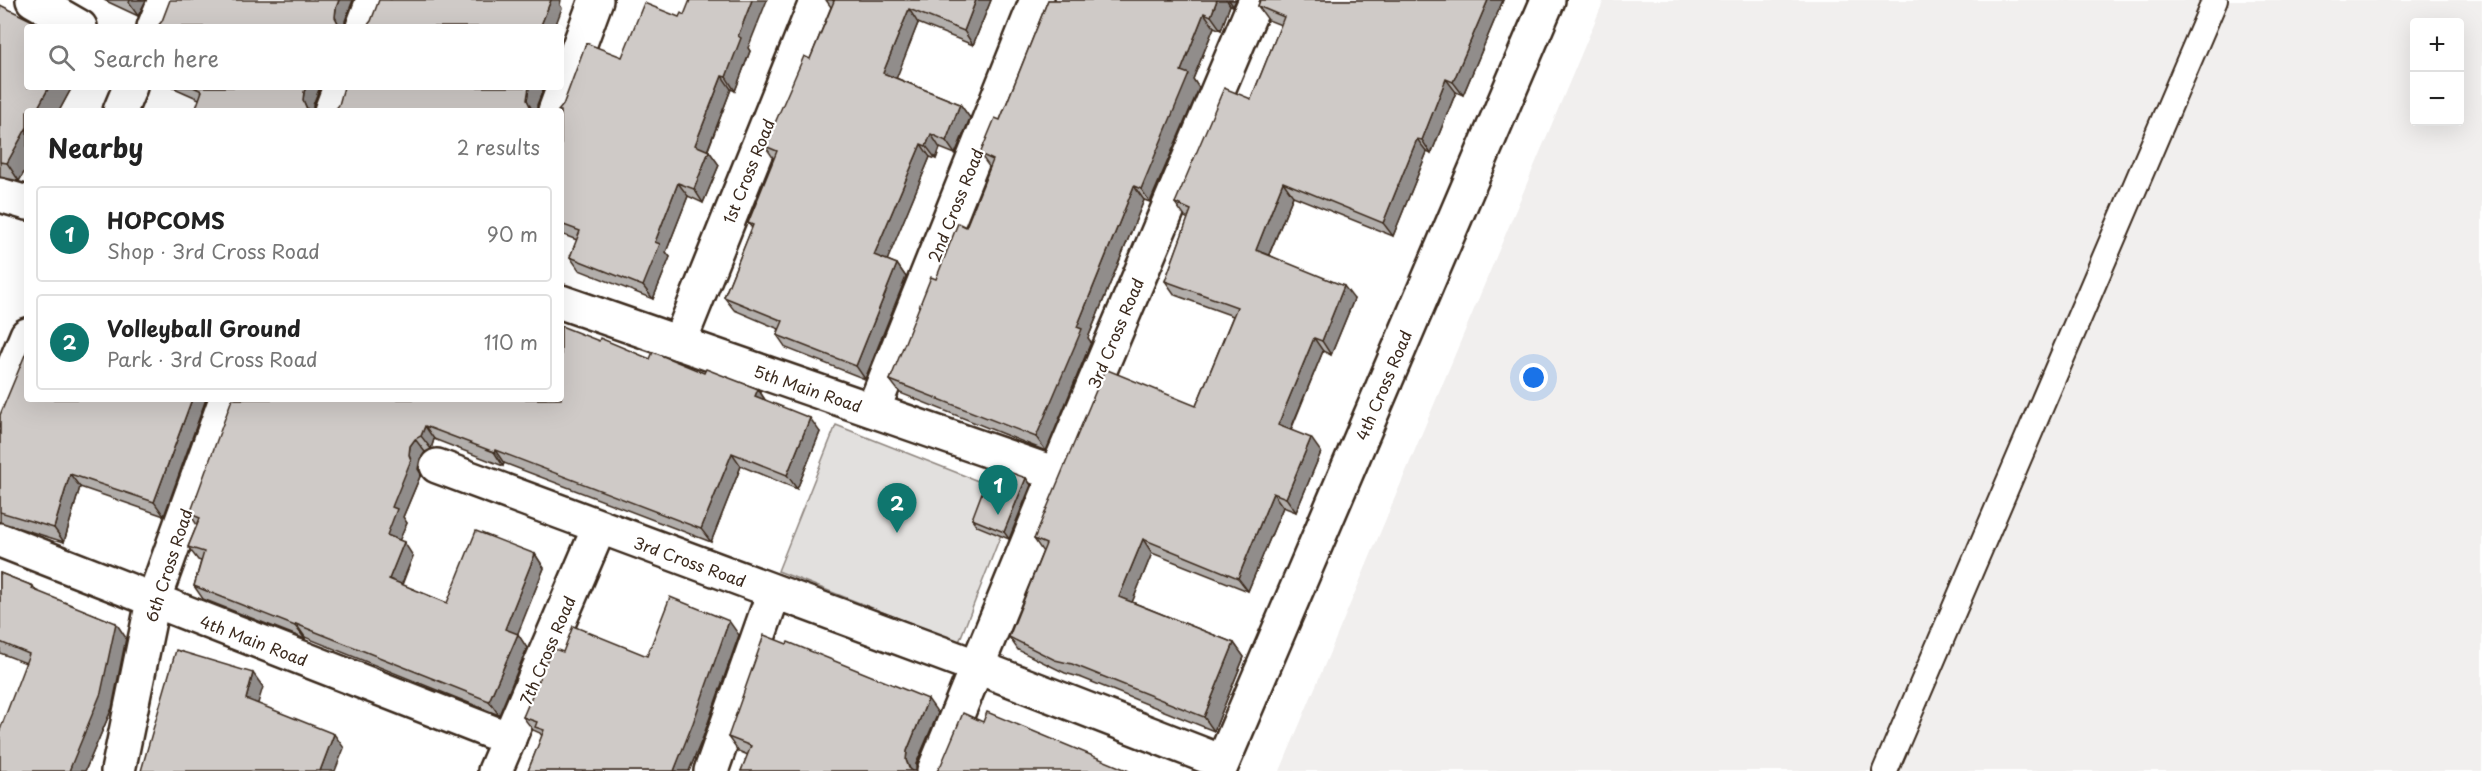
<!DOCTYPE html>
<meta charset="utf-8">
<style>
:root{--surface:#fff;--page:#f2f2f2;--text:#222;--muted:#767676;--line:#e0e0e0;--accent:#0f766e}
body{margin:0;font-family:"Playpen Sans",sans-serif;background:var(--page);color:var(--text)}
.controls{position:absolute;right:18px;top:18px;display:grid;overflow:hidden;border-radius:6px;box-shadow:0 6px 24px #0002}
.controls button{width:54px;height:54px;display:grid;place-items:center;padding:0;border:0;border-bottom:2px solid var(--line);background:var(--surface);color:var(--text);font:30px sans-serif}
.you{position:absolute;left:1534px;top:378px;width:21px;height:21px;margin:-15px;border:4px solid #fff;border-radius:50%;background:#1a73e8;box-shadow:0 0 0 9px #1a73e833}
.badge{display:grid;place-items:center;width:39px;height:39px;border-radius:50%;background:var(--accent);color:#fff;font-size:20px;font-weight:700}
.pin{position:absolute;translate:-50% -50px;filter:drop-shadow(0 2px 3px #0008)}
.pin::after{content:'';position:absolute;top:32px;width:21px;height:18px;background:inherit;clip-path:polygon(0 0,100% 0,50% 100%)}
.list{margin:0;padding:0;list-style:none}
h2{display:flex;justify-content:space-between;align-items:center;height:78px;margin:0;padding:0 24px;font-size:26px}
h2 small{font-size:20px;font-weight:400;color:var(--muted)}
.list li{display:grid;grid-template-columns:39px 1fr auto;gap:18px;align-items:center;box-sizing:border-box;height:96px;margin:0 12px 12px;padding:0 12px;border:2px solid var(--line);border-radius:6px}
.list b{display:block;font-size:22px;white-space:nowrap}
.list p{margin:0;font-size:20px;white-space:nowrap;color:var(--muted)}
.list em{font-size:20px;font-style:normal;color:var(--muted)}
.icon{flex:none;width:33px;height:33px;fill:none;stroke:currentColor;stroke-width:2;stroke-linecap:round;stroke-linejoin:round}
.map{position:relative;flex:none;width:2482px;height:771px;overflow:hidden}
.search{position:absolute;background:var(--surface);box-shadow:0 6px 24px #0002;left:24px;top:24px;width:540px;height:66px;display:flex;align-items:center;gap:15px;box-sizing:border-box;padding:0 21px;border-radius:6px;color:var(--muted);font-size:22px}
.panel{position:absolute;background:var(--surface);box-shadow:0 6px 24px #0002;left:24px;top:108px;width:540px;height:294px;border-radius:6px}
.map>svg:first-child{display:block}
.built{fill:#f1efee;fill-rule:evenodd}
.green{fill:#e2e0de;stroke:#8e857e;stroke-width:1.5}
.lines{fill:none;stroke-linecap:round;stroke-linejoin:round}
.lane-casing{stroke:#3b2a1e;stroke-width:28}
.street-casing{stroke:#3b2a1e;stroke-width:38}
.lane{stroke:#fff;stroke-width:24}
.street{stroke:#fff;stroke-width:33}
.wall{fill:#b2aeab;stroke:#3b2a1e;stroke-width:1.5}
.shaded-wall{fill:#918d8b;stroke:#3b2a1e;stroke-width:1.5}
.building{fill:#cfcac7;stroke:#3b2a1e;stroke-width:1.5}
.labels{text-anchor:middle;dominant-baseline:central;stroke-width:4.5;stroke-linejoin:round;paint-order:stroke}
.street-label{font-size:16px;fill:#3b2a1e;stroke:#fff}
</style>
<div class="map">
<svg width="2482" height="771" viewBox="0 0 2482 771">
<rect width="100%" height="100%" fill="#fff"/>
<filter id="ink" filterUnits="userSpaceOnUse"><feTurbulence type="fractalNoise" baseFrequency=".0167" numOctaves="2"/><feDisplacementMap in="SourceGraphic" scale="12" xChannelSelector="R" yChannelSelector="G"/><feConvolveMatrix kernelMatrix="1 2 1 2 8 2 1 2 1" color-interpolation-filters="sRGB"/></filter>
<g filter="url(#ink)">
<path class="built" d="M1604,0H2482V771H1280ZM2414,22H2460V122H2414Z"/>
<polygon class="green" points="836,425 1016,496 959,642 778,571"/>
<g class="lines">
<g class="lane-casing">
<polyline id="lane" points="1885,771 2215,0"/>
</g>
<g class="street-casing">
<g id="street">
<polyline points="33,0 80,27"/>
<polyline points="154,27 165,0"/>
<polyline points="363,27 373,0"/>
<polyline points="120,111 130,87"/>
<polyline points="331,111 340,87"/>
<polyline points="555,111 596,0"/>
<polyline points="0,195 27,203"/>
<polyline points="561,302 1056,474"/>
<polyline points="679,343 817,0"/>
<polyline points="0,400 27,335"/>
<polyline points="873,410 1037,0"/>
<polyline points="437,466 978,667 1222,762"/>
<polyline points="0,540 509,739"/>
<polyline points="118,771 153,601 226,399"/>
<polyline points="495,771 599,528"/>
<polyline points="711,771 774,592"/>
<polyline points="934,771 1056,474 1256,0"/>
<polyline points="1219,771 1548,0"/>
</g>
</g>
<use href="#lane" class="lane"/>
<use href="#street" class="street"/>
</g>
<g class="wall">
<polygon points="104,0 146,0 138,16"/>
<polygon points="826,0 991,0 973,45 918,23 896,78 960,104 970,118 955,154 940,148 936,159 930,157 887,260 897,264 906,277 865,379 786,348 777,335 779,329 734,310 724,297 752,228 748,223 774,159 765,146 810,59 831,7"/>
<polygon points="1048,0 1236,0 1233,6 1230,5 1221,30 1214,27 1193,79 1199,88 1150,202 1144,200 1088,338 1091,342 1046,451 900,393 890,380 936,279 966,227 990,168 980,154 1000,120"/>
<polygon points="1260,0 1503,0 1463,95 1456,92 1431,154 1427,152 1393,236 1293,196 1269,255 1354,299 1331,355 1323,351 1291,430 1321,452 1296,512 1283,507 1248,591 1152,553 1132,602 1234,643 1244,657 1214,731 1082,678 1065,673 1018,650 1009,637 1043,552 1034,539 1196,406 1233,316 1175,295 1165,281 1188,219 1185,217 1175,203 1251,99 1281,25 1268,20 1258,6"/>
<polygon points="0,5 27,87 72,87 59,111 27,111 27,167 19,181 0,177"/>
<polygon points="748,48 750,51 735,91 731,89 708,150 719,165 703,203 688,196 666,252 670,257 653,299 579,270 570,257 577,240 561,234 561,111 622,57"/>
<polygon points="172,87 320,87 313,105 199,99"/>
<polygon points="599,341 650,359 704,373 758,389 765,400 820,432 797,489 741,466 711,542 504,463 503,466 434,439 431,449 425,452 420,459 418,469 421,474 403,517 407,523 399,540 413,556 402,585 447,603 535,554 544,568 517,634 527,648 499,715 305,637 305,639 203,599 194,586 201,561 198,560 188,547 197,525 190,514"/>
<polygon points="206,399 164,516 80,487 64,542 0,522 0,415"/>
<polygon points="1026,478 1031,485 1009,539 977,526 972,519"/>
<polygon points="0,573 33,586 36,591 126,638 112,708 85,771 0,771 26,663 0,653"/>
<polygon points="739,635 703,737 689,771 528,771 542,736 540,733 533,730 523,717 563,652 647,656"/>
<polygon points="938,713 916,764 916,771 741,771 748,755 738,751 728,737"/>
</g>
<g class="shaded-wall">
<polygon points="130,0 146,0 138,16 129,3"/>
<polygon points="339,0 353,0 345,21 345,27 340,27 335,17 336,8"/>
<polygon points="551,0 561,0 560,5 562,8 555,27 542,27 541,25"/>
<polygon points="752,0 767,0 748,48 750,51 735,91 726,77 738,36"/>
<polygon points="976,0 991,0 973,45 964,31"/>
<polygon points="1217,0 1227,0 1230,5 1221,30 1211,16"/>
<polygon points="1229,0 1236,0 1233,6"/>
<polygon points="1488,0 1503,0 1463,95 1453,82"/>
<polygon points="909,9 918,23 893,87 883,73"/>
<polygon points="1204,13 1214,27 1193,79 1199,88 1150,202 1141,189 1181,71"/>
<polygon points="722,76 731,89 704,159 695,145"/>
<polygon points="1446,79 1456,92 1431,154 1422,140"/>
<polygon points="49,87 72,87 59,111 36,111"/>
<polygon points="306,87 320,87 313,105 313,111 308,111 303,100 304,92"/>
<polygon points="529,87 544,87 537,105 537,111 532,111 527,100"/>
<polygon points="960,104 970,118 955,154 946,141"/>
<polygon points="27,127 27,167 19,181 7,163"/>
<polygon points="931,134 940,148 936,159 926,146"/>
<polygon points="1417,139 1427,152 1393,236 1383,223"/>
<polygon points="921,144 930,157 884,268 874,255"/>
<polygon points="709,151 719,165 703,203 694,189"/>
<polygon points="1283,182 1293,196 1265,264 1256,250"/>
<polygon points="678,183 688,196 666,252 670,257 653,299 643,286 655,242"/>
<polygon points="1134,186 1144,200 1088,338 1091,342 1046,451 1036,437 1077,327"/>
<polygon points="897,264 906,277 865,379 856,366"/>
<polygon points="1344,286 1354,299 1331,355 1322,341"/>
<polygon points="1314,338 1323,351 1287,438 1278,425"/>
<polygon points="758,389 767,403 755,396"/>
<polygon points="192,399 206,399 164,516 154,502"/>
<polygon points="810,418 820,432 797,489 787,475"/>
<polygon points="425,426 434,439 431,449 421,436"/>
<polygon points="1311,438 1321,452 1296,512 1286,498"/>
<polygon points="415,439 425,452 420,459 418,469 421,474 403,517 407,523 396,548 387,535 392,507 409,455 410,446"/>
<polygon points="495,450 504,463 503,466 494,452"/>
<polygon points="732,453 741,466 711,542 701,529"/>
<polygon points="70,474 80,487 64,542 54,528"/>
<polygon points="1026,478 1031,485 1009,539 1004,532"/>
<polygon points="1273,493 1283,507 1248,591 1238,578"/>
<polygon points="1143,539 1152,553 1129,610 1119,597"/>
<polygon points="404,542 413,556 398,593 389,579"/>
<polygon points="535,554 544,568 514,643 505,629"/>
<polygon points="729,621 739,635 703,737 689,771 674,771"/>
<polygon points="116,623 126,638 112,708 85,771 69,771"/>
<polygon points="296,624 305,637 305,639 295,626"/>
<polygon points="518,634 527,648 499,715 489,701"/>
<polygon points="1234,643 1244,657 1214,731 1204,717"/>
<polygon points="253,673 263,687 255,713 246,699"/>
<polygon points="928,699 938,713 916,764 916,771 911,771 906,760 907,751"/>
<polygon points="334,734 344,748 335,771 320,771"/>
</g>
<g class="building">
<polygon points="170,0 339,0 336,8 335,17 339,25 341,27 157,27 162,21"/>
<polygon points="379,0 551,0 541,25 546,27 366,27 371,21"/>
<polygon points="690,0 752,0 738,36 741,38 726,77 722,76 695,145 709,151 694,189 678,183 655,242 660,244 643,286 570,257 580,231 561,224 561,111 558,111 563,105 586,43 622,57 644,3 679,17 681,13 684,15"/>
<polygon points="832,0 976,0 964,31 909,9 883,73 960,104 946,141 931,134 926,146 921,144 874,255 897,264 856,366 777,335 783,321 724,297 753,225 748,223 777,151 765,146 804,56 810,59 834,1"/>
<polygon points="1048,0 1217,0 1211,16 1204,13 1181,71 1189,74 1141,189 1134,186 1077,327 1082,329 1036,437 890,380 931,277 936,279 958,223 966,227 993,160 980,154 995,118 1000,120"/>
<polygon points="1260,0 1488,0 1453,82 1446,79 1422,140 1417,139 1383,223 1283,182 1256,250 1344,286 1322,341 1314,338 1278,425 1311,438 1286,498 1273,493 1238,578 1143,539 1119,597 1234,643 1204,717 1072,664 1055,660 1009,637 1046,544 1034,539 1105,369 1196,406 1237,307 1165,281 1191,210 1175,203 1224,88 1251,99 1284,17 1258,6"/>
<polygon points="0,5 45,27 27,27 27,87 49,87 36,111 27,111 27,127 7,163 0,162"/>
<polygon points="193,87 306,87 304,92 303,100 307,109 309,111 195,111 202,91"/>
<polygon points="344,87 529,87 527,100 532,110 533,111 334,111 339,105"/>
<polygon points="561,326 599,341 600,338 650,359 653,352 704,373 706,369 758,389 755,396 810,418 787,475 732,453 701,529 495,450 494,452 425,426 421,436 415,439 410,446 409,455 411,460 392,507 397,509 387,535 404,542 389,579 447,603 476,531 535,554 505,629 518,634 489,701 296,624 295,626 194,586 204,552 188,547 200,518 190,514 232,399 561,399"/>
<polygon points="27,350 27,399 192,399 154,502 70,474 54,528 0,512 0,415"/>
<polygon points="992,466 1026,478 1004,532 972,519"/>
<polygon points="0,573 33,586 32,589 116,623 101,693 69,771 0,771 0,730 29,654 0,642"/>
<polygon points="670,597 729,621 693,723 674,771 528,771 544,730 535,727 537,722 523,717 552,648 563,652 573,626 647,656"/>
<polygon points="764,635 787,644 788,642 928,699 907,751 906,760 909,768 913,771 741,771 751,746 728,737"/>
<polygon points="176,650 253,673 246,699 334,734 320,771 141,771"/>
<polygon points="987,712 1129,771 937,771 941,765 963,713 983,722"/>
</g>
</g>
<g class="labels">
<g class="street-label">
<text transform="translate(748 171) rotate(-68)">1st Cross Road</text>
<text transform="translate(955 205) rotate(-68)">2nd Cross Road</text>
<text transform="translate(1115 333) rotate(-67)">3rd Cross Road</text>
<text transform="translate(1383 385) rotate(-67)">4th Cross Road</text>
<text transform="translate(808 388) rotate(19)">5th Main Road</text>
<text transform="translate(690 561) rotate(20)">3rd Cross Road</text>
<text transform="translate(168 565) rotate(-72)">6th Cross Road</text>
<text transform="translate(254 640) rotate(21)">4th Main Road</text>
<text transform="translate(547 650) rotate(-67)">7th Cross Road</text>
</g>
</g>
</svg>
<div class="controls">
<button>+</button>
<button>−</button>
</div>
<div class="you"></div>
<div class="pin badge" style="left:998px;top:515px">1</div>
<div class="pin badge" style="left:897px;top:533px">2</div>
<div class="search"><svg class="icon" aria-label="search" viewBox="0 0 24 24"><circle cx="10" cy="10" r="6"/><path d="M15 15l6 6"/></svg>Search here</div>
<section class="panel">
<h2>Nearby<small>2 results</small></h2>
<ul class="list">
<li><span class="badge">1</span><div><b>HOPCOMS</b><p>Shop · 3rd Cross Road</p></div><em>90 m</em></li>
<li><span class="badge">2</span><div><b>Volleyball Ground</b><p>Park · 3rd Cross Road</p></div><em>110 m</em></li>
</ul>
</section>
</div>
